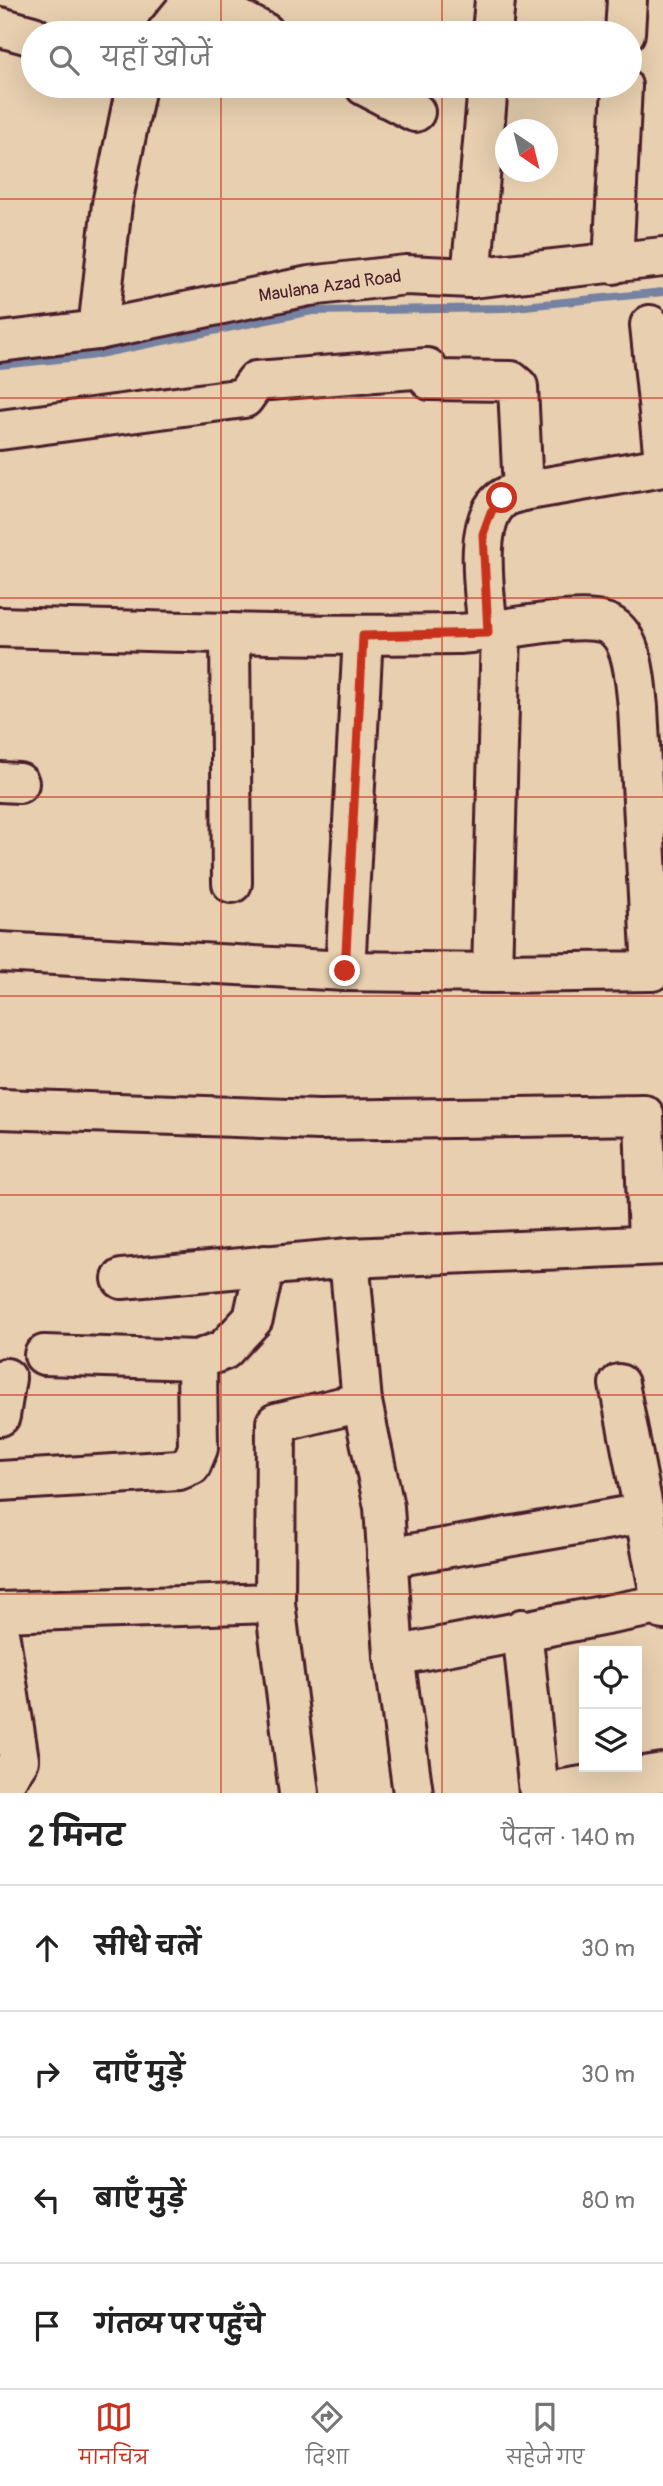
<!DOCTYPE html>
<html lang="hi">
<meta charset="utf-8">
<style>
:root{--surface:#fff;--page:#f2f2f2;--text:#222;--muted:#767676;--line:#e0e0e0;--accent:#c8321e}
body{margin:0;font-family:Pangolin,"Playpen Sans Deva",sans-serif;background:var(--page);color:var(--text)}
.controls{position:absolute;right:21px;bottom:21px;display:grid;overflow:hidden;border-radius:0px;box-shadow:0 7px 28px #0002}
.controls button{width:63px;height:63px;display:grid;place-items:center;padding:0;border:0;border-bottom:2px solid var(--line);background:var(--surface);color:var(--text);font:35px sans-serif}
.compass{position:absolute;left:495px;top:119px;width:63px;height:63px;border-radius:50%;background:var(--surface);box-shadow:0 7px 28px #0002;rotate:145deg}
.stop{position:absolute;width:21px;height:21px;margin:-16px;border:5px solid #c8321e;border-radius:50%;background:#fff}
.stop.end{background:#c8321e;border-color:#fff;box-shadow:0 2px 7px #0008}
.list{margin:0;padding:0;list-style:none}
h2{display:flex;justify-content:space-between;align-items:center;height:91px;margin:0;padding:0 28px;font-size:30px}
h2 small{font-size:23px;font-weight:400;color:var(--muted)}
.list li{display:grid;grid-template-columns:46px 1fr auto;gap:21px;align-items:center;box-sizing:border-box;height:126px;padding:0 28px;border-top:2px solid var(--line)}
.list b{display:block;font-size:26px;white-space:nowrap}
.list em{font-size:23px;font-style:normal;color:var(--muted)}
.icon{flex:none;width:38px;height:38px;fill:none;stroke:currentColor;stroke-width:2;stroke-linecap:round;stroke-linejoin:round}
.map{position:relative;flex:none;width:663px;height:1793px;overflow:hidden}
.search{position:absolute;background:var(--surface);box-shadow:0 7px 28px #0002;left:21px;right:21px;top:21px;height:77px;display:flex;align-items:center;gap:18px;box-sizing:border-box;padding:0 24px;border-radius:38px;color:var(--muted);font-size:26px}
.sheet{height:595px;background:var(--surface)}
nav{display:flex;justify-content:space-around;align-items:center;box-sizing:border-box;height:98px;border-top:2px solid var(--line);background:var(--surface);font-size:19px;color:var(--muted)}
nav a{display:grid;justify-items:center;gap:4px}
nav .on{color:var(--accent)}
.map>svg:first-child{display:block}
.lines{fill:none;stroke-linecap:round;stroke-linejoin:round}
.stream{stroke:#7682a1;stroke-width:8}
.minor-casing{stroke:#4a1f2b;stroke-width:44}
.minor{stroke:#e7cfaf;stroke-width:38}
.route{stroke:#c8321e;stroke-width:9}
.grid{fill:none;stroke:#c8321e;stroke-width:2;stroke-opacity:0.55}
.labels{text-anchor:middle;dominant-baseline:central;stroke-width:5;stroke-linejoin:round;paint-order:stroke}
.street-label{font-size:18px;fill:#4a1f2b;stroke:#e7cfaf}
</style>
<div class="map">
<svg width="663" height="1793" viewBox="0 0 663 1793">
<rect width="100%" height="100%" fill="#e7cfaf"/>
<filter id="ink" filterUnits="userSpaceOnUse"><feTurbulence type="fractalNoise" baseFrequency=".0143" numOctaves="2"/><feDisplacementMap in="SourceGraphic" scale="14" xChannelSelector="R" yChannelSelector="G"/><feConvolveMatrix kernelMatrix="1 2 1 2 8 2 1 2 1" color-interpolation-filters="sRGB"/></filter>
<g filter="url(#ink)">
<g class="lines">
<polyline class="stream" points="0,365 89,356 312,311 505,308 663,292"/>
<g class="minor-casing">
<g id="minor">
<polyline points="202,0 265,33"/>
<polyline points="0,27 33,36"/>
<polyline points="166,33 193,0"/>
<polyline points="492,33 495,0"/>
<polyline points="625,33 627,0"/>
<polyline points="365,86 415,112"/>
<polyline points="613,264 622,86"/>
<polyline points="471,278 488,86"/>
<polyline points="650,325 663,451"/>
<polyline points="98,330 112,204 136,86"/>
<polyline points="0,342 98,330 309,286 406,275 471,278 663,257"/>
<polyline points="0,430 244,398 256,381 427,368 430,380 511,381 518,387 523,491"/>
<path d="M0,627C152,631 305,637 457,634C494,633 576,613 605,623C634,632 635,682 638,707L652,971L492,973L345,971L0,952"/>
<polyline points="230,633 232,883"/>
<path d="M488,633C486,599 471,522 502,499C507,495 516,493 523,491L663,467"/>
<polyline points="0,782 19,783"/>
<polyline points="345,971 363,636"/>
<polyline points="492,973 501,630"/>
<polyline points="0,1109 319,1120 644,1115 648,1245"/>
<polyline points="349,1258 362,1402 384,1507 394,1656 413,1793"/>
<polyline points="122,1279 349,1258 663,1245"/>
<polyline points="44,1355 197,1360 224,1350 253,1319 265,1265"/>
<polyline points="619,1384 663,1610"/>
<polyline points="0,1416 6,1378"/>
<polyline points="0,1481 179,1470 191,1465 198,1448 197,1360"/>
<polyline points="387,1558 645,1513"/>
<polyline points="0,1612 275,1603"/>
<polyline points="522,1629 539,1793"/>
<polyline points="0,1638 19,1760 0,1789"/>
<polyline points="394,1656 663,1604"/>
<polyline points="299,1793 275,1603 276,1423 362,1402"/>
<polyline points="539,1793 663,1773"/>
</g>
</g>
<use href="#minor" class="minor"/>
</g>
</g>
<g class="lines" filter="url(#ink)">
<polyline class="route" points="345,971 363,636 488,633 483,534 491,512 502,498"/>
</g>
<path class="grid" d="M221,0V33M442,0V33M221,86V1793M442,86V1793M0,199H663M0,398H663M0,598H663M0,797H663M0,996H663M0,1195H663M0,1395H663M0,1594H663"/>
<g class="labels">
<g class="street-label">
<text transform="translate(330 286) rotate(-8)">Maulana Azad Road</text>
</g>
</g>
</svg>
<div class="controls">
<button><svg class="icon" aria-label="locate" viewBox="0 0 24 24"><circle cx="12" cy="12" r="6"/><path d="M12 2v4M12 18v4M2 12h4M18 12h4"/></svg></button>
<button><svg class="icon" aria-label="layers" viewBox="0 0 24 24"><path d="M12 4l9 5-9 5-9-5zM3 14l9 5 9-5"/></svg></button>
</div>
<svg class="compass" viewBox="-18 -18 36 36"><path d="M0-13l5 13h-10z" fill="#e53935"/><path d="M0 13l5-13h-10z" fill="#767676"/></svg>
<div class="stop" style="left:502px;top:498px"></div>
<div class="stop end" style="left:345px;top:971px"></div>
<div class="search"><svg class="icon" aria-label="search" viewBox="0 0 24 24"><circle cx="10" cy="10" r="6"/><path d="M15 15l6 6"/></svg>यहाँ खोजें</div>
</div>
<section class="sheet">
<h2>2 मिनट<small>पैदल · 140 m</small></h2>
<ul class="list">
<li><svg class="icon" aria-label="ahead" viewBox="0 0 24 24"><path d="M12 20V5M6 11l6-6 6 6"/></svg><div><b>सीधे चलें</b></div><em>30 m</em></li>
<li><svg class="icon" aria-label="right" viewBox="0 0 24 24"><path d="M7 20v-9h11M14 6l5 5-5 5"/></svg><div><b>दाएँ मुड़ें</b></div><em>30 m</em></li>
<li><svg class="icon" aria-label="left" viewBox="0 0 24 24"><path d="M17 20v-9H6M10 6l-5 5 5 5"/></svg><div><b>बाएँ मुड़ें</b></div><em>80 m</em></li>
<li><svg class="icon" aria-label="arrive" viewBox="0 0 24 24"><path d="M6 21V4h12l-3 4 3 4H6"/></svg><div><b>गंतव्य पर पहुँचे</b></div></li>
</ul>
</section>
<nav>
<a class="on"><svg class="icon" aria-label="map" viewBox="0 0 24 24"><path d="M3 6l6-2 6 2 6-2v14l-6 2-6-2-6 2zM9 4v14M15 6v14"/></svg>मानचित्र</a>
<a><svg class="icon" aria-label="directions" viewBox="0 0 24 24"><path d="M12 3l9 9-9 9-9-9zM9 14v-3h6M13 9l2 2-2 2"/></svg>दिशा</a>
<a><svg class="icon" aria-label="saved" viewBox="0 0 24 24"><path d="M7 4h10v16l-5-4-5 4z"/></svg>सहेजे गए</a>
</nav>
